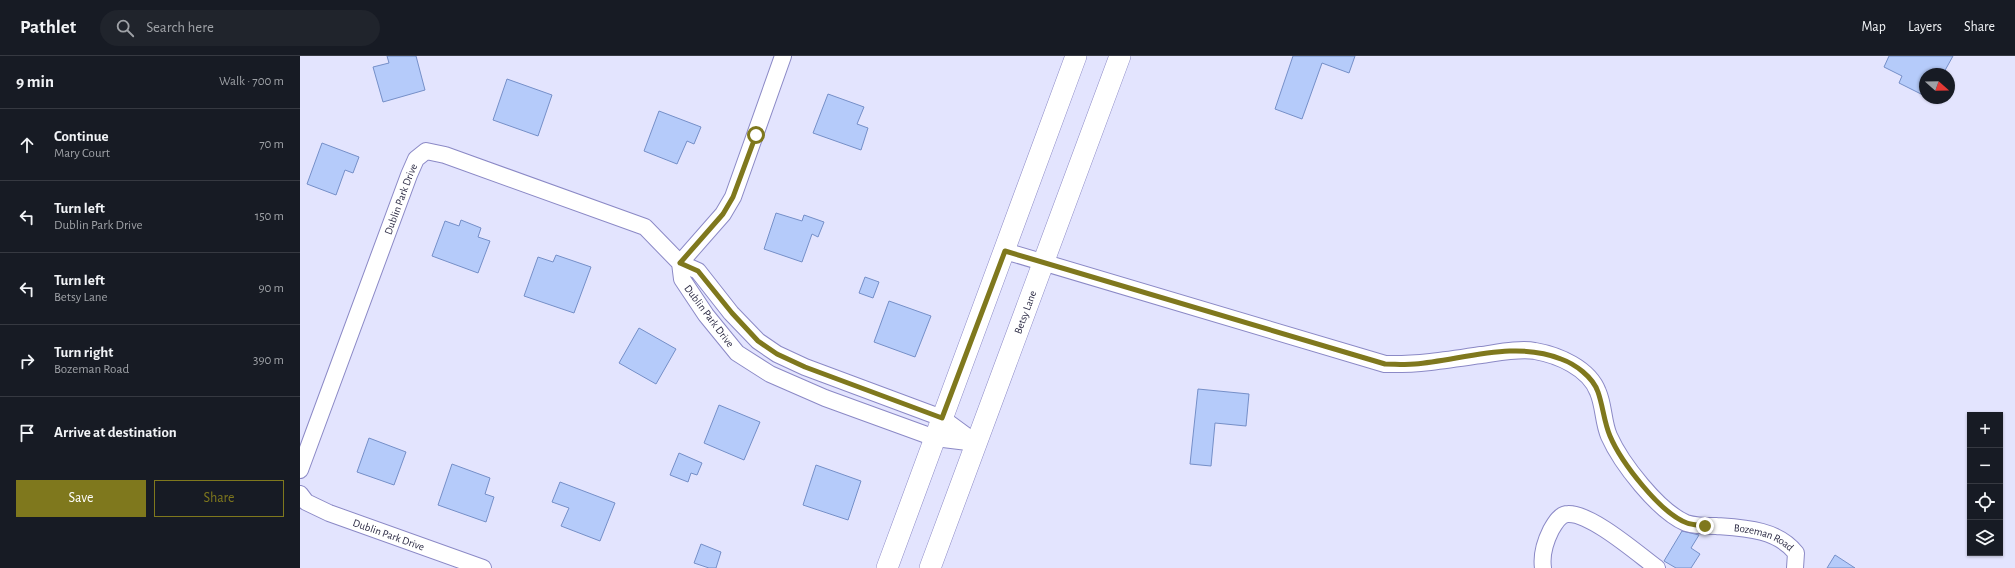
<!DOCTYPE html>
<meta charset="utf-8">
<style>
:root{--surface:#171b24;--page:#20242c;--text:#f1f3f6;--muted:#9ea1a6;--line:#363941;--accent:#7f781d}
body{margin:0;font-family:"Alegreya Sans",sans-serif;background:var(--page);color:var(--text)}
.controls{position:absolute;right:12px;bottom:12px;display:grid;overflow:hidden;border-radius:0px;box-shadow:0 1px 3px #0004}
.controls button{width:36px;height:36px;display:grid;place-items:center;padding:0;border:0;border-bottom:1px solid var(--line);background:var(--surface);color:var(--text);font:20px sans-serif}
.compass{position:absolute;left:1619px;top:12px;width:36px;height:36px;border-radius:50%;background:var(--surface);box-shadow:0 1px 3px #0004;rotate:110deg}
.stop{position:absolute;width:12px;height:12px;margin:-9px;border:3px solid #7f781d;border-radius:50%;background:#fff}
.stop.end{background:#7f781d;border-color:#fff;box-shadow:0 1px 4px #0008}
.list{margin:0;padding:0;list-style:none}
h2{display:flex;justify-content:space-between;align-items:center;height:52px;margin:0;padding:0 16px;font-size:17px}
h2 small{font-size:13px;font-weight:400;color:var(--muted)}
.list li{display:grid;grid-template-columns:26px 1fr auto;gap:12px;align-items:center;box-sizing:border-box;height:72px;padding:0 16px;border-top:1px solid var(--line)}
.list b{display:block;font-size:15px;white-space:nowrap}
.list p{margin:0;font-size:13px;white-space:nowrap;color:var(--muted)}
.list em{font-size:13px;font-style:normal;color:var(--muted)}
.actions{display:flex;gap:8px;padding:12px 16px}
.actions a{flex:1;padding:9px 0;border:1px solid var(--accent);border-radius:0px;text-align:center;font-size:14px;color:var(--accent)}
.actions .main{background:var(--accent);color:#fff}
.icon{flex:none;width:22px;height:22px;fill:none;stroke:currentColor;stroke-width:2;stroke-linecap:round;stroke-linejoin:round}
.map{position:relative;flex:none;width:1715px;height:512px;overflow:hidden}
header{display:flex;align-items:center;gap:24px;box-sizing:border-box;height:56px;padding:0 20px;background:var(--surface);border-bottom:1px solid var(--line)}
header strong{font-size:19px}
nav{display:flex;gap:22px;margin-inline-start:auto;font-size:14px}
.search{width:280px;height:36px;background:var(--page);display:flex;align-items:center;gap:10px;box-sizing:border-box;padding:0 14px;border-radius:22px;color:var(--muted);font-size:15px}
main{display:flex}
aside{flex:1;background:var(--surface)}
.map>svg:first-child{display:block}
.building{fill:#b5cbfa;stroke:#758fc8}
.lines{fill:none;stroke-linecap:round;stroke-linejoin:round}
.minor-casing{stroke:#8b89c6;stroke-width:18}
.major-casing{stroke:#8b89c6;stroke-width:22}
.minor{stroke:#fff;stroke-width:16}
.major{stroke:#fff;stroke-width:21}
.route{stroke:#7f781d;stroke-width:5}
.labels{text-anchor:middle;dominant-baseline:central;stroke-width:3.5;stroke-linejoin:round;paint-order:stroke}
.street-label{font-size:11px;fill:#2e2d46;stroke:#fff}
</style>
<header>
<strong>Pathlet</strong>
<div class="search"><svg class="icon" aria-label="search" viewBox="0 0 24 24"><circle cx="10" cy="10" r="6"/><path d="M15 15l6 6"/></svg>Search here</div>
<nav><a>Map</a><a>Layers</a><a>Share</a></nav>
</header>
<main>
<aside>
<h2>9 min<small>Walk · 700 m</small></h2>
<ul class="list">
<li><svg class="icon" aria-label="ahead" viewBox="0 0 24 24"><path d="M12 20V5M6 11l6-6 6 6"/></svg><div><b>Continue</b><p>Mary Court</p></div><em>70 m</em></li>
<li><svg class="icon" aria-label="left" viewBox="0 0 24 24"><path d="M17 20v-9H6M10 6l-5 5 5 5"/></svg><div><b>Turn left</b><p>Dublin Park Drive</p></div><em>150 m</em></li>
<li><svg class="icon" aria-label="left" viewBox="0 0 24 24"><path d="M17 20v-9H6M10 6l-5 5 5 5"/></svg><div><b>Turn left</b><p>Betsy Lane</p></div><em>90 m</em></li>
<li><svg class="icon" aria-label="right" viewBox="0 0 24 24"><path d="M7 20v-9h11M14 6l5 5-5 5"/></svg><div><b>Turn right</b><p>Bozeman Road</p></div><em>390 m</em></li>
<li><svg class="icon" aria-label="arrive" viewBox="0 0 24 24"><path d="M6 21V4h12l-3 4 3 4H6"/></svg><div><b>Arrive at destination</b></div></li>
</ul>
<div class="actions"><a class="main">Save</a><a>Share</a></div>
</aside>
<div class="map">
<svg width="1715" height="512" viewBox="0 0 1715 512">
<rect width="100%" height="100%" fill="#e3e4fe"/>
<g class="building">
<polygon points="87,0 116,0 125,34 83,46 73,11 89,7"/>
<polygon points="993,0 1055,0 1049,17 1022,7 1002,63 975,53"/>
<polygon points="1589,0 1653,0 1643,18 1625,18 1625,40 1599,27 1602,20 1584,11"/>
<polygon points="207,23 252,39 238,80 193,64"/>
<polygon points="528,38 564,51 557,68 568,72 561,94 513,77"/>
<polygon points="359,55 401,71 394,88 387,85 377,108 344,95"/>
<polygon points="22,87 59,101 53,117 45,114 36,139 7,128"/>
<polygon points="476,157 502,165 504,159 524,166 518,181 512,178 502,206 464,193"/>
<polygon points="161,164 181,172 178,181 190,185 178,217 132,200 145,165 159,170"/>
<polygon points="256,199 291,211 274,257 224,240 238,201 253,206"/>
<polygon points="565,221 579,226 573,242 559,237"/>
<polygon points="589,245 631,260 615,301 574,286"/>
<polygon points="339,272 376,293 356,328 319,307"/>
<polygon points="898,333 949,338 946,370 915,367 911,410 890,408"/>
<polygon points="419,349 460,366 444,404 404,387"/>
<polygon points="69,382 106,396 94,429 57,416"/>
<polygon points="379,397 402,407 397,419 391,417 388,426 370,419"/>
<polygon points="152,408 190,422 185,438 194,441 186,466 138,449"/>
<polygon points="516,409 561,425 548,464 503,449"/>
<polygon points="260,426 315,447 300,485 261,470 269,452 252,446"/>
<polygon points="1382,475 1399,479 1391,492 1400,498 1391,512 1376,512 1364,505"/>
<polygon points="401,488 421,496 416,512 409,512 394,507"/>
<polygon points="1535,499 1555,512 1527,512"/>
</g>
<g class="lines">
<g class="minor-casing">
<g id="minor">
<path id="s1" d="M705,195L1085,308C1117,309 1148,304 1181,299C1196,297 1220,292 1235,295C1258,299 1289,312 1298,336C1304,350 1303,366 1309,380C1321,407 1358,455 1386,467C1395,470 1407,470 1416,470C1444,472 1477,473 1496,497L1495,512"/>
<polyline points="380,207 423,158 433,141 483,0"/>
<path id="s2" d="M0,414L109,119L116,103L126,95L145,99L345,171L380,207L398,215L431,257L458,285L477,298L505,311L642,362L676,387L635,382L525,342L470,318L437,297L406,259L382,223L380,207"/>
<path id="s3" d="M0,438L6,446L29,457L183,512"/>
<path d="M1243,512C1241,498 1245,486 1251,474C1255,467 1260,458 1268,458C1291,457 1338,498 1357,512"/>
</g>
</g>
<g class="major-casing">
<g id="major">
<polyline points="587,512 776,0"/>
<path id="s4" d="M630,512L820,0"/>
</g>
</g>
<use href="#minor" class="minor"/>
<use href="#major" class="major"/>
</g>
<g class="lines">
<path class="route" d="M456,79L433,141L423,158L380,207L398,215L432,257L458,285L477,298L505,311L642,362L705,195L1085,308C1095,308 1105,309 1115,308C1162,304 1215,284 1261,303C1275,308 1293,321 1298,336C1303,350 1304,366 1310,380C1321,406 1360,457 1387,467C1392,469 1399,469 1405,470"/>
</g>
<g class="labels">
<g class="street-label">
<text stroke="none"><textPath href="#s2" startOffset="289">Dublin Park Drive</textPath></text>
<text stroke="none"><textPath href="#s4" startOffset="273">Betsy Lane</textPath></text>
<text transform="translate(409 260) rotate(53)">Dublin Park Drive</text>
<text stroke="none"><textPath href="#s3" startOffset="99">Dublin Park Drive</textPath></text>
<text stroke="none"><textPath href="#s1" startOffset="869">Bozeman Road</textPath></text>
</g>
</g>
</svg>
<div class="controls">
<button>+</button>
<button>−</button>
<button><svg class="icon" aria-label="locate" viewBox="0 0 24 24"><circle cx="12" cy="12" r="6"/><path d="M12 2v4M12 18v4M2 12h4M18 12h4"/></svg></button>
<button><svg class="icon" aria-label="layers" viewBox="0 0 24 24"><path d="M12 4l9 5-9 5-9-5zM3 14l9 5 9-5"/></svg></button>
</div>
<svg class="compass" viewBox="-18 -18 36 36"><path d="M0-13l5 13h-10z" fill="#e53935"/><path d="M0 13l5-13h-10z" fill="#9ea1a6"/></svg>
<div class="stop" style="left:456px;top:79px"></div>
<div class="stop end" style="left:1405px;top:470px"></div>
</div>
</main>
